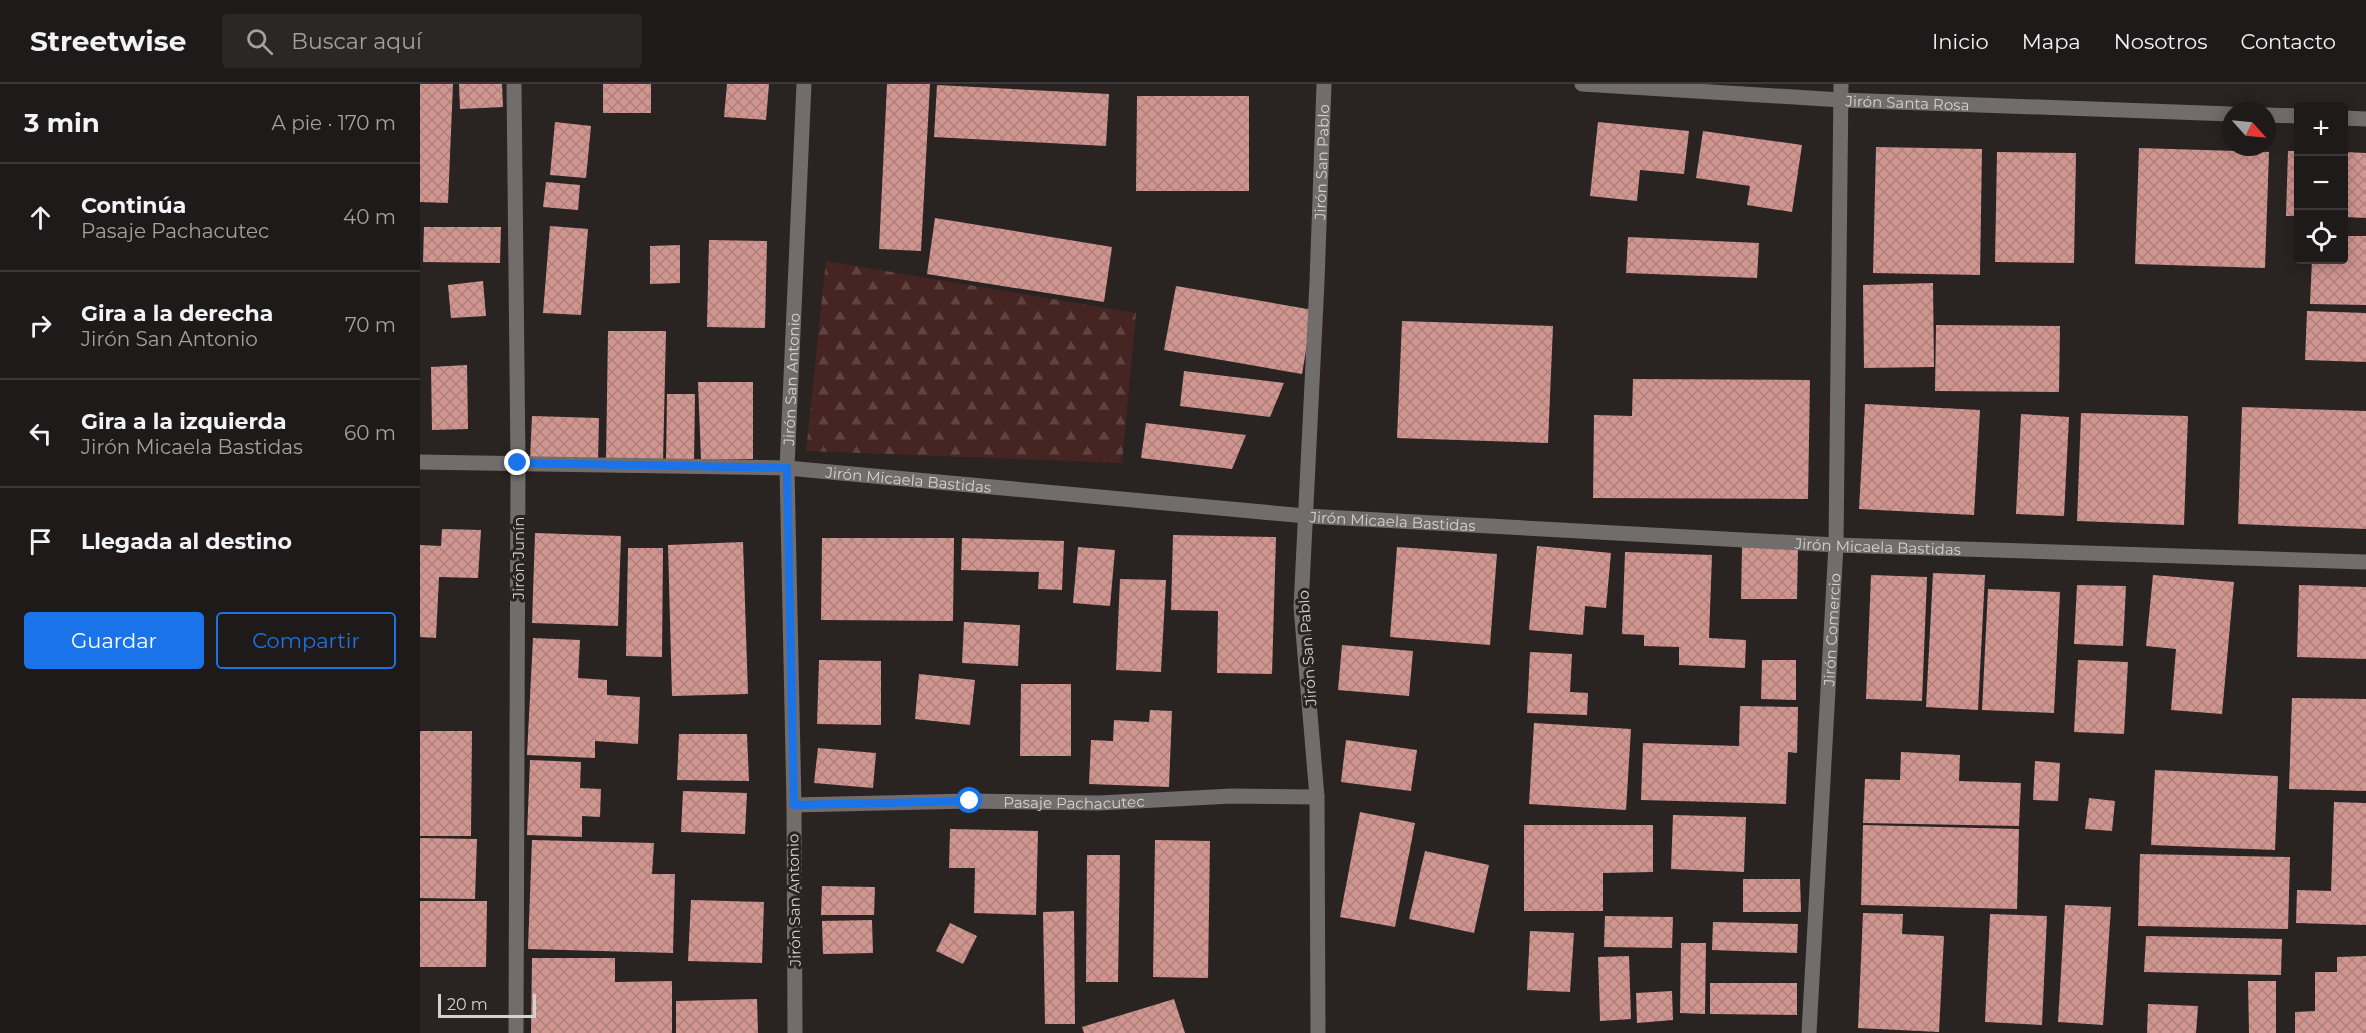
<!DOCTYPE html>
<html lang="es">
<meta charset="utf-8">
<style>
:root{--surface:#1f1a1a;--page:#2c2727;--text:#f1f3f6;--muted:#a1a1a2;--line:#3c3839;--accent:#1a73e8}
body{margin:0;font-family:Montserrat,sans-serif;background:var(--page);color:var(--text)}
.controls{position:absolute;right:18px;top:18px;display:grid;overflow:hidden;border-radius:6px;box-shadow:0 3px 15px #0003}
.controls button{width:54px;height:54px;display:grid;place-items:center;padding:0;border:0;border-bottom:2px solid var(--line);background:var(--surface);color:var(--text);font:30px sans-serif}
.compass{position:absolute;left:1802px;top:18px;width:54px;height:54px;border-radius:50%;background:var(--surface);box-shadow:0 3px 15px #0003;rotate:117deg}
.scale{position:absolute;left:18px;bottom:15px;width:98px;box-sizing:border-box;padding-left:6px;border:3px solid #d6d1d1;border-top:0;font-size:16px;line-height:21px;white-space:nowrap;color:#d6d1d1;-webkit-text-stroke:4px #292322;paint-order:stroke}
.stop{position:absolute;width:18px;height:18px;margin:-14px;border:4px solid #1a73e8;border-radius:50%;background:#fff}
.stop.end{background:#1a73e8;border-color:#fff;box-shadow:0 2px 6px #0008}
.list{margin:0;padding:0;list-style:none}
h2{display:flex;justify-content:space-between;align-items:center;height:78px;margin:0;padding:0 24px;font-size:26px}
h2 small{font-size:20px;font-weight:400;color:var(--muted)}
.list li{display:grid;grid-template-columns:39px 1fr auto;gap:18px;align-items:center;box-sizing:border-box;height:108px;padding:0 24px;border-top:2px solid var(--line)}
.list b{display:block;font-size:22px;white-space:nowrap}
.list p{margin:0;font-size:20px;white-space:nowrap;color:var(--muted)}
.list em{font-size:20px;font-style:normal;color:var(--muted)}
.actions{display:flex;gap:12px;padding:18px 24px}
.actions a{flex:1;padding:14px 0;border:2px solid var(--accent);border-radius:6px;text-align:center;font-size:21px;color:var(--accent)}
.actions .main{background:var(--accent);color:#fff}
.icon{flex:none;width:33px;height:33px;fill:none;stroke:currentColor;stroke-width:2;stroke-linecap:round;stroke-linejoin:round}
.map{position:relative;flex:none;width:1946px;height:949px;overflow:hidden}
header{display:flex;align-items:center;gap:36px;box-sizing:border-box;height:84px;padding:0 30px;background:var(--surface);border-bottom:2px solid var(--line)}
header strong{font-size:28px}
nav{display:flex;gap:33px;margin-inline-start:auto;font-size:21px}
.search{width:420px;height:54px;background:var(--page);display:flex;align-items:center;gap:15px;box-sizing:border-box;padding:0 21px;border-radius:6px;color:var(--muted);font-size:22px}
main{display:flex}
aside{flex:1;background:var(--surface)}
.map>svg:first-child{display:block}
.forest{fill:url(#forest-firs)}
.building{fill:url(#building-cross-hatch)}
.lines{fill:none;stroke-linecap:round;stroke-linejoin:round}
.minor{stroke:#716d6d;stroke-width:15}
.route{stroke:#1a73e8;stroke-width:8}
.labels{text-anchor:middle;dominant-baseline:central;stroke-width:6;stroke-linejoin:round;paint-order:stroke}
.street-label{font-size:15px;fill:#d6d1d1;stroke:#292322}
</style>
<header>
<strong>Streetwise</strong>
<div class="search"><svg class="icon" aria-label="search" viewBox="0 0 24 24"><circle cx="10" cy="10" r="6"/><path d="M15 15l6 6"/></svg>Buscar aquí</div>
<nav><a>Inicio</a><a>Mapa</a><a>Nosotros</a><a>Contacto</a></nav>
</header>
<main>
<aside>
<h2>3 min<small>A pie · 170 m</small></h2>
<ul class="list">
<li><svg class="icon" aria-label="ahead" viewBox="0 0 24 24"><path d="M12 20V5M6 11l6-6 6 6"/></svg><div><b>Continúa</b><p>Pasaje Pachacutec</p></div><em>40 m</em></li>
<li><svg class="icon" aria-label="right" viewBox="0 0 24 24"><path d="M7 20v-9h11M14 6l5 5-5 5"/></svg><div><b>Gira a la derecha</b><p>Jirón San Antonio</p></div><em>70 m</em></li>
<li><svg class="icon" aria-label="left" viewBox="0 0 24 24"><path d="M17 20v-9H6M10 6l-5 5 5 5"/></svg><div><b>Gira a la izquierda</b><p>Jirón Micaela Bastidas</p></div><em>60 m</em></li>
<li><svg class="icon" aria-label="arrive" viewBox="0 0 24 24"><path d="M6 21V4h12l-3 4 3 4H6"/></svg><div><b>Llegada al destino</b></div></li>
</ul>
<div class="actions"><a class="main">Guardar</a><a>Compartir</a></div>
</aside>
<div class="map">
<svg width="1946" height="949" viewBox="0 0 1946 949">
<defs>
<pattern id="forest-firs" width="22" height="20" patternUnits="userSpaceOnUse" patternTransform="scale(1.5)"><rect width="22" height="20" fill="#452421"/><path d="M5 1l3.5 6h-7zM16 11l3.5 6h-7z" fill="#5f4340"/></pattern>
<pattern id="building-cross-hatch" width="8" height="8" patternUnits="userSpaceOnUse" patternTransform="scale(1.5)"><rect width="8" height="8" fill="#d19590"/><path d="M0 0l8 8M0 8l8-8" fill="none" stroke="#ad807c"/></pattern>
</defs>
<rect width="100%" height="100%" fill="#292322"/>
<polygon class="forest" points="406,177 716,229 702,379 386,367"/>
<g class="building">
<polygon points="0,0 33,0 28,119 0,118"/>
<polygon points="39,0 82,0 83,23 40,25"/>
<rect x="183" y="0" width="48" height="29"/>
<polygon points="307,0 349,0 346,36 304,33"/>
<polygon points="467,0 510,0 501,167 459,165"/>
<polygon points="517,1 689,10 686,62 514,53"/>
<polygon points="717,12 829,12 829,107 716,107"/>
<polygon points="135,38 171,42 166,94 130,91"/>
<polygon points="1178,38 1269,47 1264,90 1220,86 1217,117 1170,112"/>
<polygon points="1283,47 1382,61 1372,128 1327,121 1330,102 1276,94"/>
<polygon points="1456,63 1562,65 1560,191 1453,189"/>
<polygon points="1719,64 1849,68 1845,184 1715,180"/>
<polygon points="1868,67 1878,67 1878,132 1866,132"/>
<polygon points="1577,68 1656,69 1654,179 1575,178"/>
<polygon points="1924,68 1946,69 1946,134 1924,133"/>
<polygon points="126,98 160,101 158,126 123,123"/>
<polygon points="515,134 692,163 684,218 507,190"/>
<polygon points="130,142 168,145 161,231 123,229"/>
<polygon points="4,143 81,143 80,179 3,178"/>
<polygon points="1924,152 1946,152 1946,221 1890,220 1892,176 1924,176"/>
<polygon points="1208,153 1339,159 1337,194 1206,189"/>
<polygon points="289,156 347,157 345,244 287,243"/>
<polygon points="260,161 260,199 230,200 230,162"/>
<polygon points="63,197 66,232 31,234 28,201"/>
<polygon points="1513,199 1514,283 1444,284 1443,201"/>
<polygon points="756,202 893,226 882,290 744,266"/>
<polygon points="1887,227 1946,229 1946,278 1885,276"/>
<polygon points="982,237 1133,242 1128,359 977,354"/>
<polygon points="1516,241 1640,242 1639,308 1515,307"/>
<polygon points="188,247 246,247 243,378 186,377"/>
<polygon points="47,281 48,345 12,346 11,283"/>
<polygon points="764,287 864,299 850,333 760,322"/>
<polygon points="1213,295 1390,296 1388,415 1173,414 1174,331 1212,332"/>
<polygon points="278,298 333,298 333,375 281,376"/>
<polygon points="247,310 275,310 274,381 246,380"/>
<polygon points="1445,320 1560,326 1554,431 1439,425"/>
<polygon points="1822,323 1946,327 1946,445 1818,440"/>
<polygon points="1661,329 1768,332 1764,441 1657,437"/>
<polygon points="1601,330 1649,333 1644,432 1596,430"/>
<polygon points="112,332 179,334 178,378 110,376"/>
<polygon points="726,339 826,351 812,385 721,374"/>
<polygon points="22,445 61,446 58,494 19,493 16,554 0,553 0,461 21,462"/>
<polygon points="115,449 201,452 198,542 112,539"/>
<polygon points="753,451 856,453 852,590 797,589 798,527 751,526"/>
<polygon points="402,454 534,454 533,537 401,536"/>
<polygon points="542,454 644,457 642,506 618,505 619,488 541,486"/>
<polygon points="323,458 328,610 252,612 248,461"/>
<polygon points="1117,462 1191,469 1186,524 1165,522 1163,551 1109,546"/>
<polygon points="658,463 695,466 690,522 653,519"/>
<polygon points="977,463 1077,470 1070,561 970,553"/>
<polygon points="1322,463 1378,464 1377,515 1321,515"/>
<polygon points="208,464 243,464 242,573 206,572"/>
<polygon points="1205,468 1292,471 1289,554 1326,556 1325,584 1259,581 1259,563 1224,562 1224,551 1202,550"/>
<polygon points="1513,489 1565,491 1558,626 1506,623"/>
<polygon points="1451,491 1507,493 1502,617 1446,615"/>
<polygon points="1733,491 1814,498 1802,630 1751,626 1756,565 1726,562"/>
<polygon points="700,495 746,496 741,588 696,586"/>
<polygon points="1657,501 1706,502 1703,562 1654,560"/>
<polygon points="1879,501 1946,503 1946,575 1877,573"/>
<polygon points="1568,505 1640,508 1634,629 1562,626"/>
<polygon points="544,538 600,541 598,582 542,579"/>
<polygon points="113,554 160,556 158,594 187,596 187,611 220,613 218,660 175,657 175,674 107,671"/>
<polygon points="922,561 993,567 989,612 918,606"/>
<polygon points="1110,568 1152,570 1150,608 1168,609 1167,631 1107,629"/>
<polygon points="399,576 461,577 461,641 397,640"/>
<polygon points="1342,576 1376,576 1376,616 1341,615"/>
<polygon points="1658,576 1708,578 1704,650 1654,648"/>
<polygon points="499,590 555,596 550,641 495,635"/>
<polygon points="601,600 651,600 651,672 600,672"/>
<polygon points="1872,614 1946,615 1946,707 1869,705"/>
<polygon points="1320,622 1378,623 1377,669 1368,668 1366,720 1221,716 1223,659 1319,662"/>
<polygon points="730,626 752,627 749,703 669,700 671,656 693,657 694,636 729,638"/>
<polygon points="1114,639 1211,645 1206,726 1109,720"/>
<polygon points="0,647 52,647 51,752 0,752"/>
<polygon points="259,650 327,650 329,697 257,696"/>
<polygon points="926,656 997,666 991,707 921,698"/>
<polygon points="398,664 456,669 453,704 394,699"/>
<polygon points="1481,668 1540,671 1539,697 1601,699 1599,742 1443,739 1445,695 1480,696"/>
<polygon points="110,676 161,678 160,704 181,705 180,733 162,732 162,753 107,751"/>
<polygon points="1615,677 1640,679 1638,717 1613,716"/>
<polygon points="1735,686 1858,692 1855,766 1731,761"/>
<polygon points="263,707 327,709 325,750 261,748"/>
<polygon points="1669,714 1695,717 1692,747 1665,745"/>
<polygon points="1914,718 1946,719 1946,841 1876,839 1877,806 1911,807"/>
<polygon points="940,728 995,739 975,843 920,833"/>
<polygon points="1253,731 1326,733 1324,788 1251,785"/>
<polygon points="1104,741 1233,741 1233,788 1183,789 1183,827 1104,827"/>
<polygon points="1443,741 1599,745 1597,825 1441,821"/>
<polygon points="530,745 618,747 616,831 554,829 555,784 529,784"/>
<polygon points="0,754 57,755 55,815 0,814"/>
<polygon points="112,756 234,759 232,790 255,790 253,869 108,865"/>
<polygon points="735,756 790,757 788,894 733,893"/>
<polygon points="1005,767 1069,781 1054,849 989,835"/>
<polygon points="1720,770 1870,773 1868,845 1718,842"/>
<polygon points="667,771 700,771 698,898 666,898"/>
<polygon points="1323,795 1380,795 1381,828 1323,828"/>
<polygon points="402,802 455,803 454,831 401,831"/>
<polygon points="271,816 344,818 342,879 268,877"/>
<polygon points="0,817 67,817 66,883 0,883"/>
<polygon points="1645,821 1691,823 1683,941 1638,938"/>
<polygon points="654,827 655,940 625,940 623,828"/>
<polygon points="1443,829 1483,830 1482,850 1524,852 1519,948 1438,944"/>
<polygon points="1570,830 1627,832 1622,941 1565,938"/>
<polygon points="1185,832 1253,833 1252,864 1184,863"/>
<polygon points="452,836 453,869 403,870 402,837"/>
<polygon points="1293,838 1378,840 1377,869 1292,866"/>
<polygon points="530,839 557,852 543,880 516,867"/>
<polygon points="1110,847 1154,849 1150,908 1107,906"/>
<polygon points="1726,852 1862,855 1861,891 1724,888"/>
<polygon points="1261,859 1286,859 1285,930 1260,929"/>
<polygon points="1209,872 1211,935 1180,937 1178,873"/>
<polygon points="1946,872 1946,949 1875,949 1875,928 1895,927 1895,888 1917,888 1917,873"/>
<polygon points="112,874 195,874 195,898 252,897 252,949 111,949"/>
<polygon points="1828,897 1856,897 1856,949 1829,949"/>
<polygon points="1290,899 1377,899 1377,931 1290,930"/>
<polygon points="1252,907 1253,936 1217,939 1216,909"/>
<polygon points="337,915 338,949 256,949 256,917"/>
<polygon points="754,915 765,949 664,949 662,943"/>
<polygon points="1728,920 1778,922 1776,949 1727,949"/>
</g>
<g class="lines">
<g class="minor">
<polyline points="94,0 98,379 96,949"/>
<path id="s1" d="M1162,0L1421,16L1811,30"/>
<polyline points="1847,31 1878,32"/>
<polyline points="1924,34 1946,35"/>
<path id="s2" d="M0,378L367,384L886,432L1416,461L1946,478"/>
<path id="s3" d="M374,721L550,717L679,719L812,712L897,713"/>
<path id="s4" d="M375,949L374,721L367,384L384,0"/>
<path id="s5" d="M898,949L897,713L881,523L897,198L904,0"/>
<path id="s6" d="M1389,949L1416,461L1421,0"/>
</g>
</g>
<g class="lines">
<polyline class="route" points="98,379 367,384 374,721 550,717"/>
</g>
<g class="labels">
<g class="street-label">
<text stroke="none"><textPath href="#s1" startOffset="326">Jirón Santa Rosa</textPath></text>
<text stroke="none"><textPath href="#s5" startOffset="872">Jirón San Pablo</textPath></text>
<text stroke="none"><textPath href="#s4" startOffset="654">Jirón San Antonio</textPath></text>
<text stroke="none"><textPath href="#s2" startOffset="489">Jirón Micaela Bastidas</textPath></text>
<text stroke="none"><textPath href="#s2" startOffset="975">Jirón Micaela Bastidas</textPath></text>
<text stroke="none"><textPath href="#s2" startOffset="1461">Jirón Micaela Bastidas</textPath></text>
<text transform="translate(98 474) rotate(-90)">Jirón Junín</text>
<text stroke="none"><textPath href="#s6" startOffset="404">Jirón Comercio</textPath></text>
<text transform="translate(887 564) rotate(-94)">Jirón San Pablo</text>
<text stroke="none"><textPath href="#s3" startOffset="280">Pasaje Pachacutec</textPath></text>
<text transform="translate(374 816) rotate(-91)">Jirón San Antonio</text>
</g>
</g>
</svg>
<div class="controls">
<button>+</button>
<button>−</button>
<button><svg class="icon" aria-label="locate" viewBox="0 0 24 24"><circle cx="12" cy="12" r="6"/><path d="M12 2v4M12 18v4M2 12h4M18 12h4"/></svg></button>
</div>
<svg class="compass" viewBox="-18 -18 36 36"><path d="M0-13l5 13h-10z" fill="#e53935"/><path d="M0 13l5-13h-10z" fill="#a1a1a2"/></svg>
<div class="scale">20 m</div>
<div class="stop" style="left:550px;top:717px"></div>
<div class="stop end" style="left:98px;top:379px"></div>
</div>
</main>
